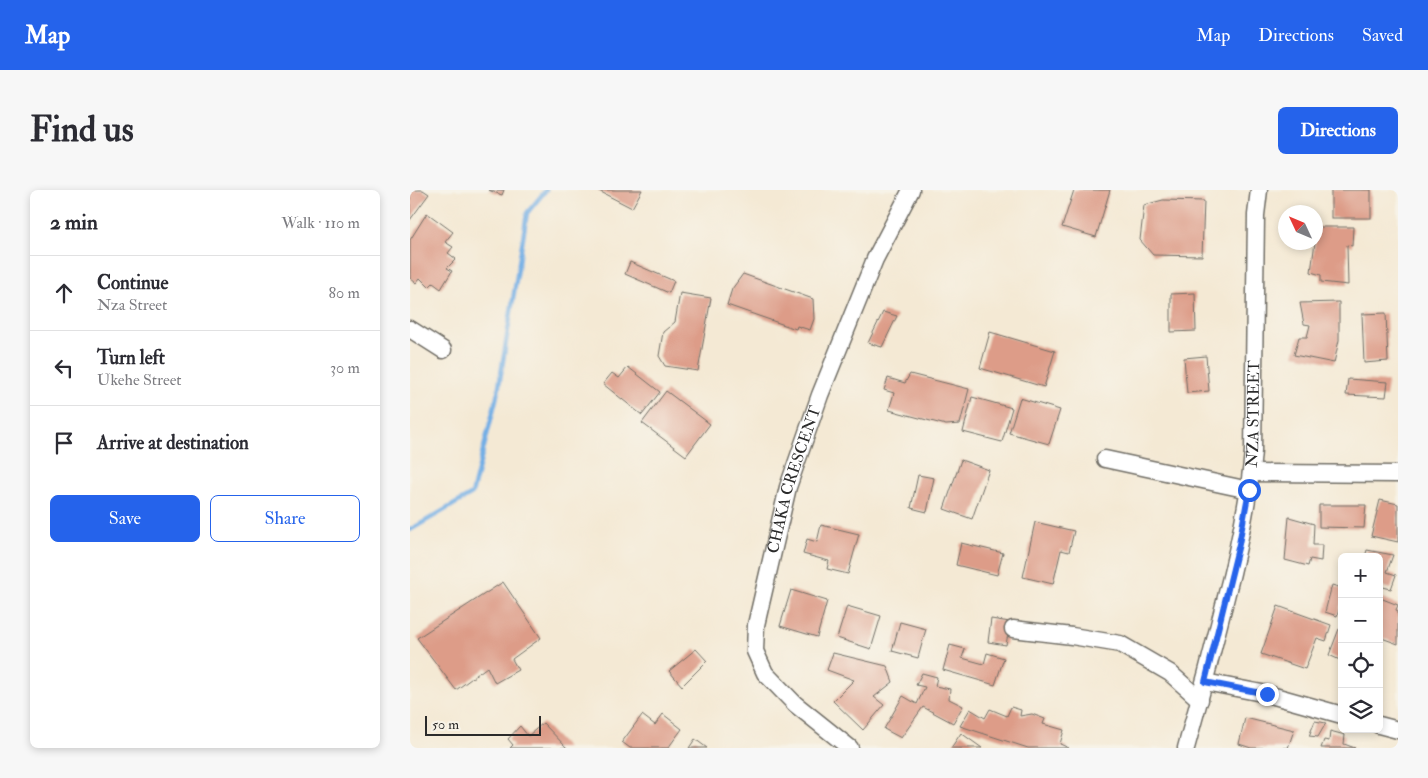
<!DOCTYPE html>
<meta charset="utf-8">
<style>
:root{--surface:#fff;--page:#f7f7f7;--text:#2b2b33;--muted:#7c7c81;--line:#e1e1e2;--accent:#2563eb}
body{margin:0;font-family:"IM FELL Double Pica",serif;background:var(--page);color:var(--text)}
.controls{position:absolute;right:15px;bottom:15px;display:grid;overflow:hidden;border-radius:8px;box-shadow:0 2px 8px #0003}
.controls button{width:45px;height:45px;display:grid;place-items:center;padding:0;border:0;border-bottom:1px solid var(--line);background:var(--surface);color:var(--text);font:25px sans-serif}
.compass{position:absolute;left:868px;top:15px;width:45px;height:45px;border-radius:50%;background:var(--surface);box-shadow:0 2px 8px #0003;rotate:314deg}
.scale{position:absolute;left:15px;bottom:12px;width:116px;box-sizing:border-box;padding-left:5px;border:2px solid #2b2b2b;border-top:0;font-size:14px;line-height:18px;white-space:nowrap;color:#2b2b2b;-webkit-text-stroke:4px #f7f3e8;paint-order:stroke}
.stop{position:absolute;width:15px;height:15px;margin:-11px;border:4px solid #2563eb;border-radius:50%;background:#fff}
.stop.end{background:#2563eb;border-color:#fff;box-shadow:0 1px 5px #0008}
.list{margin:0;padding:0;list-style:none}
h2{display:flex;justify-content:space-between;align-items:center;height:65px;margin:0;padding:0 20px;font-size:21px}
h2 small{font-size:16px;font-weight:400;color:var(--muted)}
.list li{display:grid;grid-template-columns:32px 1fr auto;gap:15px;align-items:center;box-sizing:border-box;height:75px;padding:0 20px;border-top:1px solid var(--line)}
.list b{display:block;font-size:19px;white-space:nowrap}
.list p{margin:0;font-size:16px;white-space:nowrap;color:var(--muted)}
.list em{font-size:16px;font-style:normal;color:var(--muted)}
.actions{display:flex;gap:10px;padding:15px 20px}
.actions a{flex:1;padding:11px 0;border:1px solid var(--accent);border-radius:8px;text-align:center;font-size:18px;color:var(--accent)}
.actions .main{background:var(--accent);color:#fff}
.icon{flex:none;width:28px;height:28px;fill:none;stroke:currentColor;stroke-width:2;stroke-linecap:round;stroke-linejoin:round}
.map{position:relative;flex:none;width:988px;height:558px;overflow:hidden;border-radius:8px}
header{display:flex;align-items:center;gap:30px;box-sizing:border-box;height:70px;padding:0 25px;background:var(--accent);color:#fff}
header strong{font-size:24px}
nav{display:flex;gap:28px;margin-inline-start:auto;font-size:18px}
.intro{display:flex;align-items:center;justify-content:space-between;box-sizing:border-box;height:120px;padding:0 30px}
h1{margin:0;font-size:35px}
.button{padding:12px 22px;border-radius:8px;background:var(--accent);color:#fff;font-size:18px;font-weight:700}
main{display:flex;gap:30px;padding:0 30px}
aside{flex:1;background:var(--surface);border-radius:8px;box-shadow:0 2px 8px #0003}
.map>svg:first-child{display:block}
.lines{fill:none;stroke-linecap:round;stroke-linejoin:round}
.stream{stroke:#73afe5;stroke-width:4.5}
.building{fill:#dd9c88}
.minor-casing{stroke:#716e66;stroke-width:19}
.minor{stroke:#fff;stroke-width:16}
.route{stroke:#2563eb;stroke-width:6}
.labels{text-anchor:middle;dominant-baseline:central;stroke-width:5;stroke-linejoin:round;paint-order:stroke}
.street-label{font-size:16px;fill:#2b2b2b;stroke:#f7f3e8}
</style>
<header>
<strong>Map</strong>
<nav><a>Map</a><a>Directions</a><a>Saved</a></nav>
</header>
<div class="intro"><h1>Find us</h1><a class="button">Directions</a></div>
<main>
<aside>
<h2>2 min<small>Walk · 110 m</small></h2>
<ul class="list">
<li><svg class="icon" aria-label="ahead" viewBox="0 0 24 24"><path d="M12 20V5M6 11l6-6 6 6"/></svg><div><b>Continue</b><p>Nza Street</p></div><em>80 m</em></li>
<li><svg class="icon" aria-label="left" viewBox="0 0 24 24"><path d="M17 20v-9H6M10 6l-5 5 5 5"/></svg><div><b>Turn left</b><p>Ukehe Street</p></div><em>30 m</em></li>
<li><svg class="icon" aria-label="arrive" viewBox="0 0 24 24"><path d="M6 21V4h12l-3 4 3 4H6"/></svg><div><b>Arrive at destination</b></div></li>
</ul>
<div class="actions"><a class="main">Save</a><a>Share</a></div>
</aside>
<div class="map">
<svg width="988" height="558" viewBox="0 0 988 558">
<rect width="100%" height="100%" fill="#f7f3e8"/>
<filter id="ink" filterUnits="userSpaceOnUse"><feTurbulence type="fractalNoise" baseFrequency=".02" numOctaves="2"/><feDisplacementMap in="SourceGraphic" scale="10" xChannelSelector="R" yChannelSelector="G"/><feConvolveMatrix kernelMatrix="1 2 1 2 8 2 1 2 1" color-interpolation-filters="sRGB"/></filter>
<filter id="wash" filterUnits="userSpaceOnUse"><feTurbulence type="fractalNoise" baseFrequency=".0096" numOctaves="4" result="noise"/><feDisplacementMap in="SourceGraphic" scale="20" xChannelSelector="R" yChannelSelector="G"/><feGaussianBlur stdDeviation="1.12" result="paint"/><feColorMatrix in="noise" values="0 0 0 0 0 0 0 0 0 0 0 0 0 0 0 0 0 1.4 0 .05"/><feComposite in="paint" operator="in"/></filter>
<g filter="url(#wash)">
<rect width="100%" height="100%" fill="#f4e9d4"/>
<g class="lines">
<polyline class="stream" points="0,340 62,304 88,202 117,23 136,0"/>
</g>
<g id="blocks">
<g class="building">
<polygon points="0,0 13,0 19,4 0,30"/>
<polygon points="78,0 94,0 92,5"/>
<polygon points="187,0 232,0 222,18"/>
<polygon points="664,0 700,0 686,47 652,37"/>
<rect x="921" y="0" width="40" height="28"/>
<polygon points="753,10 794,11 792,66 743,65 730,50 734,15"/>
<polygon points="17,23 43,42 35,52 43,57 38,63 46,69 37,78 42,81 31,99 23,93 19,97 10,88 6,93 0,88 0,50"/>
<polygon points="907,37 943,37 942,56 937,55 938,95 911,92 911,85 901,82"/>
<polygon points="220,72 264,91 259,103 215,84"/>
<polygon points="333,84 403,109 404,129 400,140 387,136 386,139 317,115 322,99"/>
<polygon points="270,103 301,108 288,181 255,176 249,166 253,142 265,132"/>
<polygon points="785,103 786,141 761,142 761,104"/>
<polygon points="929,112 929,150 924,173 884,165 889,147 897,147 900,135 894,134 890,113"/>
<polygon points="473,122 487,126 472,157 458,153"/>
<polygon points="976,123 978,171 954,173 952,124"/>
<polygon points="580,142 645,161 634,197 570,178"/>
<polygon points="796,166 799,201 777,203 774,168"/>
<polygon points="218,177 250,202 232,225 193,194 202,183 209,188"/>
<polygon points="500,184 559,199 550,234 536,235 479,220 484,203 474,200 478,188 495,193"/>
<polygon points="938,189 978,192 976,207 936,205"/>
<polygon points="256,201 300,234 276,266 232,233"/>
<polygon points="562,207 602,218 592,252 553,242"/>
<polygon points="610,208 650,220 639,254 599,243"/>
<polygon points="551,270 579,280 562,329 534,319"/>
<polygon points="508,285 524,288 517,322 501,318"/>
<polygon points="970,310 988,314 988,352 961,346"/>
<polygon points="909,315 956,315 954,338 909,337"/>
<polygon points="879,327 904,334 903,355 912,355 911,371 900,369 898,376 875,370"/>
<polygon points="625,332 664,341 659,362 651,360 643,394 613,387"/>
<polygon points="411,335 449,344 438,384 417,379 419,371 393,364 397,349 407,352"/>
<polygon points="551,353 593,363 587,385 546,375"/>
<polygon points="957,360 983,365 977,382 986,385 981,399 969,396 969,367 955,367"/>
<polygon points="93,392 131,448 102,469 108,480 85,493 77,477 46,500 7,448"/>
<polygon points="922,395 932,398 932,412 927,426 915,422"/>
<polygon points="381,400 417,411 407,447 370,436"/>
<polygon points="970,408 988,415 986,420 988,421 988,454 969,447"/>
<polygon points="437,416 471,426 461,459 427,448"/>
<polygon points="868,416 921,435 916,451 907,448 895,479 851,464"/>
<polygon points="581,429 600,432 596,455 578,452"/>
<polygon points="490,432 516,439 508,468 482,461"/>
<polygon points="929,439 932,440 932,471 919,465"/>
<polygon points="540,455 555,459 552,468 574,474 577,463 594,468 585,495 533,480"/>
<polygon points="286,459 297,471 272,496 259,481"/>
<polygon points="423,463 477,476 483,492 464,507 474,515 453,540 423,511 444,490 417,480"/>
<polygon points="512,483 527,487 525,496 540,499 539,509 553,516 543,533 513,517 491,548 474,539 493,506 507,514 515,497 506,495"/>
<polygon points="601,517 611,520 610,526 622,524 635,529 633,534 654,540 650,554 659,558 618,558 550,536 560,519 575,528 580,519 597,526"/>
<polygon points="253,524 272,539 258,558 220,558 212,552 232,525 245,535"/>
<polygon points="835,528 884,540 878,558 841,558 829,554"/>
<polygon points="905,531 916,533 908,547 899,546"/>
<polygon points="133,533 157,558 100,558 103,555 98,549 110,536 118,546"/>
<polygon points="920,541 935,545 934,554 945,558 911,558 914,550 919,551"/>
<polygon points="551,543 572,558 541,558"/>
<polygon points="285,549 297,558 279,558"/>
</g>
</g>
</g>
<g filter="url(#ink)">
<use href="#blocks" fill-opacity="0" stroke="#716e66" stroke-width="1"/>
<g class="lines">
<g class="minor-casing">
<g id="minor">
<polyline points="0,139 33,160"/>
<polyline points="695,269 839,300"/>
<polyline points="841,283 988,284"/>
<polyline points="603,439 662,446 710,454 760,483 790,510"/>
<polyline points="795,492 857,504 932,525"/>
<polyline points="969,535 988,540"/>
<path id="s1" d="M440,558L385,514L355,483L345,461L346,435L378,297L410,205L465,69L501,0"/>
<path id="s2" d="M776,558C790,509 803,460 815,411C828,361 839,312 843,261L846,25L849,0"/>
</g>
</g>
<use href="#minor" class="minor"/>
</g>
</g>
<g class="lines" filter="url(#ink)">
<polyline class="route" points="839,300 829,354 795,492 857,504"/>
</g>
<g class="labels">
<g class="street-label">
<text stroke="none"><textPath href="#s2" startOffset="342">NZA STREET</textPath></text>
<text stroke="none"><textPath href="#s1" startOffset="314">CHAKA CRESCENT</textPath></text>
</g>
</g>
</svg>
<div class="controls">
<button>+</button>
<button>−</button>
<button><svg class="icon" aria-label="locate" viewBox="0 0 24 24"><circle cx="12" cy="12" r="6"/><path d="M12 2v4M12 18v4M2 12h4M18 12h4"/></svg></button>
<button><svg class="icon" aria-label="layers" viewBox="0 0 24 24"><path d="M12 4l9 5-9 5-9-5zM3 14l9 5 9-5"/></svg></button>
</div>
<svg class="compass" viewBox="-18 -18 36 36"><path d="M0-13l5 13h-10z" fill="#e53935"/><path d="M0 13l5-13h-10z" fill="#7c7c81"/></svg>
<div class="scale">50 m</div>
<div class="stop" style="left:839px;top:300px"></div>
<div class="stop end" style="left:857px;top:504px"></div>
</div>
</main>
